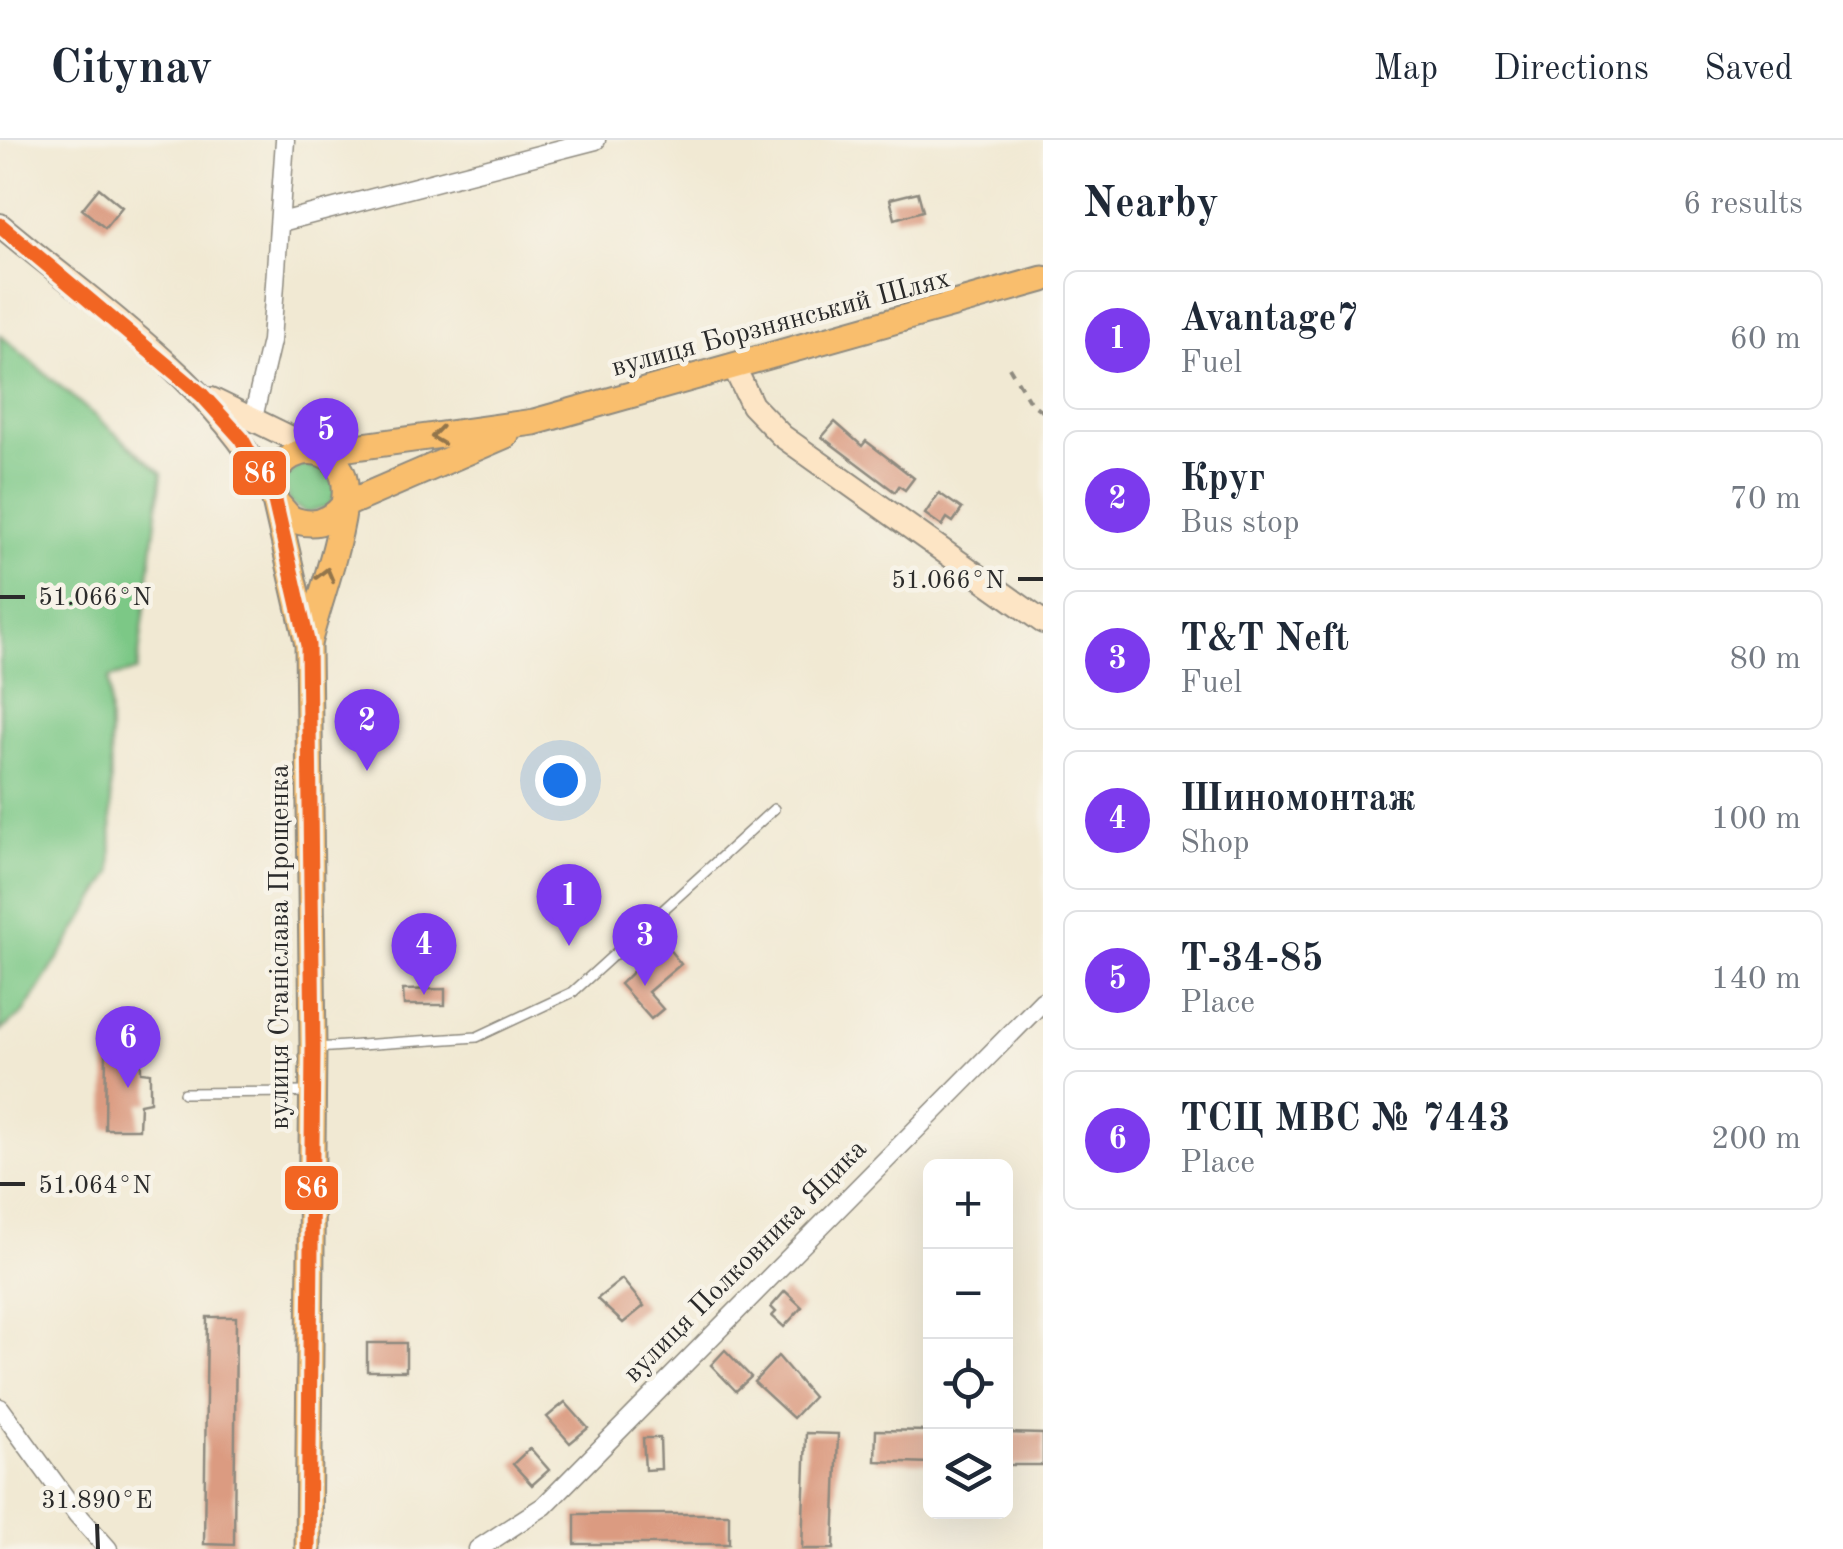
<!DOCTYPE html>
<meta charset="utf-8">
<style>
:root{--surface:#fff;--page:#f2f2f3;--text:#1f2937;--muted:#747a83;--line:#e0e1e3;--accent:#7c3aed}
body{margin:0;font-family:"Old Standard TT",serif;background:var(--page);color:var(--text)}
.controls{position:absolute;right:30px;bottom:30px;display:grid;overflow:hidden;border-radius:15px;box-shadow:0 10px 40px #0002}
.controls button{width:90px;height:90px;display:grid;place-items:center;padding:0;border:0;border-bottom:2px solid var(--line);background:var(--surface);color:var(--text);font:50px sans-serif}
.you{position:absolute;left:560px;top:640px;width:35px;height:35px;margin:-25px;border:8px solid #fff;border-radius:50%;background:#1a73e8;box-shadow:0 0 0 15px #1a73e833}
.badge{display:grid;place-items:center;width:65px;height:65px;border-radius:50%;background:var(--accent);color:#fff;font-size:32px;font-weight:700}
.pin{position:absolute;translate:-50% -82px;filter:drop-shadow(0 2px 5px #0008)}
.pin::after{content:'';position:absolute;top:52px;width:35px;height:30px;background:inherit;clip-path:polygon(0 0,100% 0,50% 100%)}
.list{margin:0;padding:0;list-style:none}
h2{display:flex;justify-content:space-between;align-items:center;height:130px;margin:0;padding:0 40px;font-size:42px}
h2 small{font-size:32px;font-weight:400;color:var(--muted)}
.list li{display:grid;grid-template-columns:65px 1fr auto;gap:30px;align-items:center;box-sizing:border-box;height:140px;margin:0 20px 20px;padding:0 20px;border:2px solid var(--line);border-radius:15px}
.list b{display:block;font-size:38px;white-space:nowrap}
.list p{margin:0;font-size:32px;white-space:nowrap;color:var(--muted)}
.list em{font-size:32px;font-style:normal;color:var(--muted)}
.icon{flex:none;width:55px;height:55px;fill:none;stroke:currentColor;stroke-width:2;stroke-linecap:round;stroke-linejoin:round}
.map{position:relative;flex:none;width:1043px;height:1409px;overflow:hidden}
header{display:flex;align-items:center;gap:60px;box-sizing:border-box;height:140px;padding:0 50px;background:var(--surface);border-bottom:2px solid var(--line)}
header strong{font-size:48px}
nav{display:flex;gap:55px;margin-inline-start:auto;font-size:35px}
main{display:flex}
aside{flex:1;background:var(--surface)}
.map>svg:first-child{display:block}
.green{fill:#7cc886;stroke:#547a58;stroke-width:2.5}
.building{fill:#db9b81}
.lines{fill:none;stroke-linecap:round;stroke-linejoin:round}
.lane-casing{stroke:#8e8a7f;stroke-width:12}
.street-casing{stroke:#8e8a7f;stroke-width:21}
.secondary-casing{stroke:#8e8a7f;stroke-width:26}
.primary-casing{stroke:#8e8a7f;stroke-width:29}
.path{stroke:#8e8a7f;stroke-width:4;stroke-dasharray:8 8;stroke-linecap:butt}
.lane{stroke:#fff;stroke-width:9}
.street{stroke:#fff;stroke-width:18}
.secondary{stroke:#fde5c5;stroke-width:22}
.primary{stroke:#f9be6d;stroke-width:25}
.bus-1-casing{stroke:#f7f3e8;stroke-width:22}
.bus-1{stroke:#f26522;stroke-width:15}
.oneway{stroke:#92744c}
.ticks{fill:none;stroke:#2b2b2b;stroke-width:4}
.labels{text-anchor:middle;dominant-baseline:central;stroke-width:9;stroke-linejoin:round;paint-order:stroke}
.street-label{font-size:28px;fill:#2b2b2b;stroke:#f7f3e8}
.ticks-label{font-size:25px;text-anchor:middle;fill:#2b2b2b;stroke:#f7f3e8;stroke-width:9;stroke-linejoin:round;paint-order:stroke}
.line-badge{stroke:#f7f3e8;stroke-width:4}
.badge-label{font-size:28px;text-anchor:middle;font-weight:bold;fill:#fff}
</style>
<header>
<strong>Citynav</strong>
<nav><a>Map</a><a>Directions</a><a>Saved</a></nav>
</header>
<main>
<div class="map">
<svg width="1043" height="1409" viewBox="0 0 1043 1409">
<rect width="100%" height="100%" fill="#f7f3e8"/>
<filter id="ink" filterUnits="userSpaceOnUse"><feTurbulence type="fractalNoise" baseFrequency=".01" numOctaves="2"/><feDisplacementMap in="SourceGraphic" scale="20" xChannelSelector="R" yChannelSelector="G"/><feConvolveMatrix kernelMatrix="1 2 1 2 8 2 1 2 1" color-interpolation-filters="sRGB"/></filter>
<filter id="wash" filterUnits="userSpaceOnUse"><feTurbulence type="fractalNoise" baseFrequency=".0048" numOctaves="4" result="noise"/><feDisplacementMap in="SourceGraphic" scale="40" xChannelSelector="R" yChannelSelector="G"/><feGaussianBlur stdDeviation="2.25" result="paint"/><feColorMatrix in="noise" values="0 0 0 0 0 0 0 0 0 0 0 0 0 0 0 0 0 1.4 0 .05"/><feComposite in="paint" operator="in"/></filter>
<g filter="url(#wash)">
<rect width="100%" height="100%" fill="#f1e9d3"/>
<g class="green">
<polygon points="0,195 162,333 137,531 109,538 112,733 24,873 0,891"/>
<polygon points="302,321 327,326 337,351 329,367 306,373 288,362 284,340"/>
</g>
<g id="blocks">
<g class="building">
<polygon points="99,48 122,67 105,88 82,69"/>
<polygon points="918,52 923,71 895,79 890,59"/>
<polygon points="835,282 862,306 866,301 914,338 905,350 899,346 895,352 822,297"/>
<polygon points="939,353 962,369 953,382 947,378 942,386 925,374"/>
<polygon points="663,802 681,824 648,852 663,869 651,879 620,844"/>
<polygon points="445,849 445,865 404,865 403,850"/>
<polygon points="106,906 140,906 141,932 150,933 150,962 140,964 139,989 105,989"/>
<polygon points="622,1139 644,1166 623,1183 597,1159"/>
<polygon points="785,1151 802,1167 784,1187 772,1176 776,1172 771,1167"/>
<polygon points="207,1177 236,1177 234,1405 204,1404"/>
<rect x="367" y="1203" width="39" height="28"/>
<polygon points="725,1210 751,1237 736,1251 711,1225"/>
<polygon points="778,1216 813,1257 793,1278 754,1242"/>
<polygon points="565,1262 588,1288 570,1303 547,1277"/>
<polygon points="876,1290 930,1291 930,1323 875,1321"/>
<polygon points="806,1293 838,1294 834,1409 802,1409"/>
<polygon points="1006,1293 1043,1294 1043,1325 1006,1325"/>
<polygon points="643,1298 660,1298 661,1329 645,1330"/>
<polygon points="530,1308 549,1330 532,1345 513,1324"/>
<rect x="575" y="1374" width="154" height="30"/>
</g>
</g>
</g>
<g filter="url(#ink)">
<use href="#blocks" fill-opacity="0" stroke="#8e8a7f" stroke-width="2.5"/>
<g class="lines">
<g class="lane-casing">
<g id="lane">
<polyline points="316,908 477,897 573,852 774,669"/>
<polyline points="184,953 310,952"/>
</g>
</g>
<g class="street-casing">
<g id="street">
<polyline points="281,82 596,0"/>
<polyline points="253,278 271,201 285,0"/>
<polyline points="0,1268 77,1374 108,1409"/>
<polyline points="478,1409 544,1366 1043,861"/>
</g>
</g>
<g class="secondary-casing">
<g id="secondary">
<path d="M0,85C90,161 227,252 274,359"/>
<polyline points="735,229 752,265 782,296 1043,482"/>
<polyline points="211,259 320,312"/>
</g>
</g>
<g class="primary-casing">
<g id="primary">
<polyline points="320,312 534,282 1043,139"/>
<polyline points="275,361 308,505 313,908 308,1409"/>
<path d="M309,500C321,454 341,403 345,356C350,306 290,295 272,339L275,361L290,378C311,388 330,383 344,365L506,295"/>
</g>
</g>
<polyline class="path" points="1009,227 1030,262 1043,272"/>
<use href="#lane" class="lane"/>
<use href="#street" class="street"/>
<use href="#secondary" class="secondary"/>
<use href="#primary" class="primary"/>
<g class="bus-1-casing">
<polyline id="bus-1" points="0,85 202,255 241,298 275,361 308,505 313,908 308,1409"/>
</g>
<use href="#bus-1" class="bus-1"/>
</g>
<defs><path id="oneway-chevron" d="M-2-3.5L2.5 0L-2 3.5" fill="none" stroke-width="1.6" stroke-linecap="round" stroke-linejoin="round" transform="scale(2.5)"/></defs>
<g class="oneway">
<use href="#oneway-chevron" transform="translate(438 296) rotate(172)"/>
<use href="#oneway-chevron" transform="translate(326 435) rotate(-75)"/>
</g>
</g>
<path class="ticks" d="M1018,439H1043M0,457H25M0,1044H25M97,1384L98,1409"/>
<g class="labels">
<g class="street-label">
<text transform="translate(781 184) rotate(-15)">вулиця Борзнянський Шлях</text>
<text transform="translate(281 807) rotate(-90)">вулиця Станіслава Прощенка</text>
<text transform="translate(746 1122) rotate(-45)">вулиця Полковника Яцика</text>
</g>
</g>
<g class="ticks-label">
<text x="948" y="448">51.066°N</text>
<text x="95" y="465">51.066°N</text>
<text x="95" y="1053">51.064°N</text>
<text x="97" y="1368">31.890°E</text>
</g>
<g class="line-badge">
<rect x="231" y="309" width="57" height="48" rx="10" fill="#f26522"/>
<rect x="283" y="1024" width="57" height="48" rx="10" fill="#f26522"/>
</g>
<g class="badge-label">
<text x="260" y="342">86</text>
<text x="312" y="1057">86</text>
</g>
</svg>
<div class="controls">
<button>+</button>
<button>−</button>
<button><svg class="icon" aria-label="locate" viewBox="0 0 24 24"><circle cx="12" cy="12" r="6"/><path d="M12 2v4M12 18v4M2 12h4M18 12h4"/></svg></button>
<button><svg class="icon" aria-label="layers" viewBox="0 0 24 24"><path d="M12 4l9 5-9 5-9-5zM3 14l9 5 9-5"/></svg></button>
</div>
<div class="you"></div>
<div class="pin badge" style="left:569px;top:806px">1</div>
<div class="pin badge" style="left:367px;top:631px">2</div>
<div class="pin badge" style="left:645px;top:846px">3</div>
<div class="pin badge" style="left:424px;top:855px">4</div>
<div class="pin badge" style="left:326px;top:340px">5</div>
<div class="pin badge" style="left:128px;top:948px">6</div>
</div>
<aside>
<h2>Nearby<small>6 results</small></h2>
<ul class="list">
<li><span class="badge">1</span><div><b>Avantage7</b><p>Fuel</p></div><em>60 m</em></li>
<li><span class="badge">2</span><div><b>Круг</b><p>Bus stop</p></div><em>70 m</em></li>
<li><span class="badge">3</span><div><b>T&amp;T Neft</b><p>Fuel</p></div><em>80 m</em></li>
<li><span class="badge">4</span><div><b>Шиномонтаж</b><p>Shop</p></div><em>100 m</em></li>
<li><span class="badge">5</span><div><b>Т-34-85</b><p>Place</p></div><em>140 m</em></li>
<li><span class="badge">6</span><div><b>ТСЦ МВС № 7443</b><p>Place</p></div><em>200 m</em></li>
</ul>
</aside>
</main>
